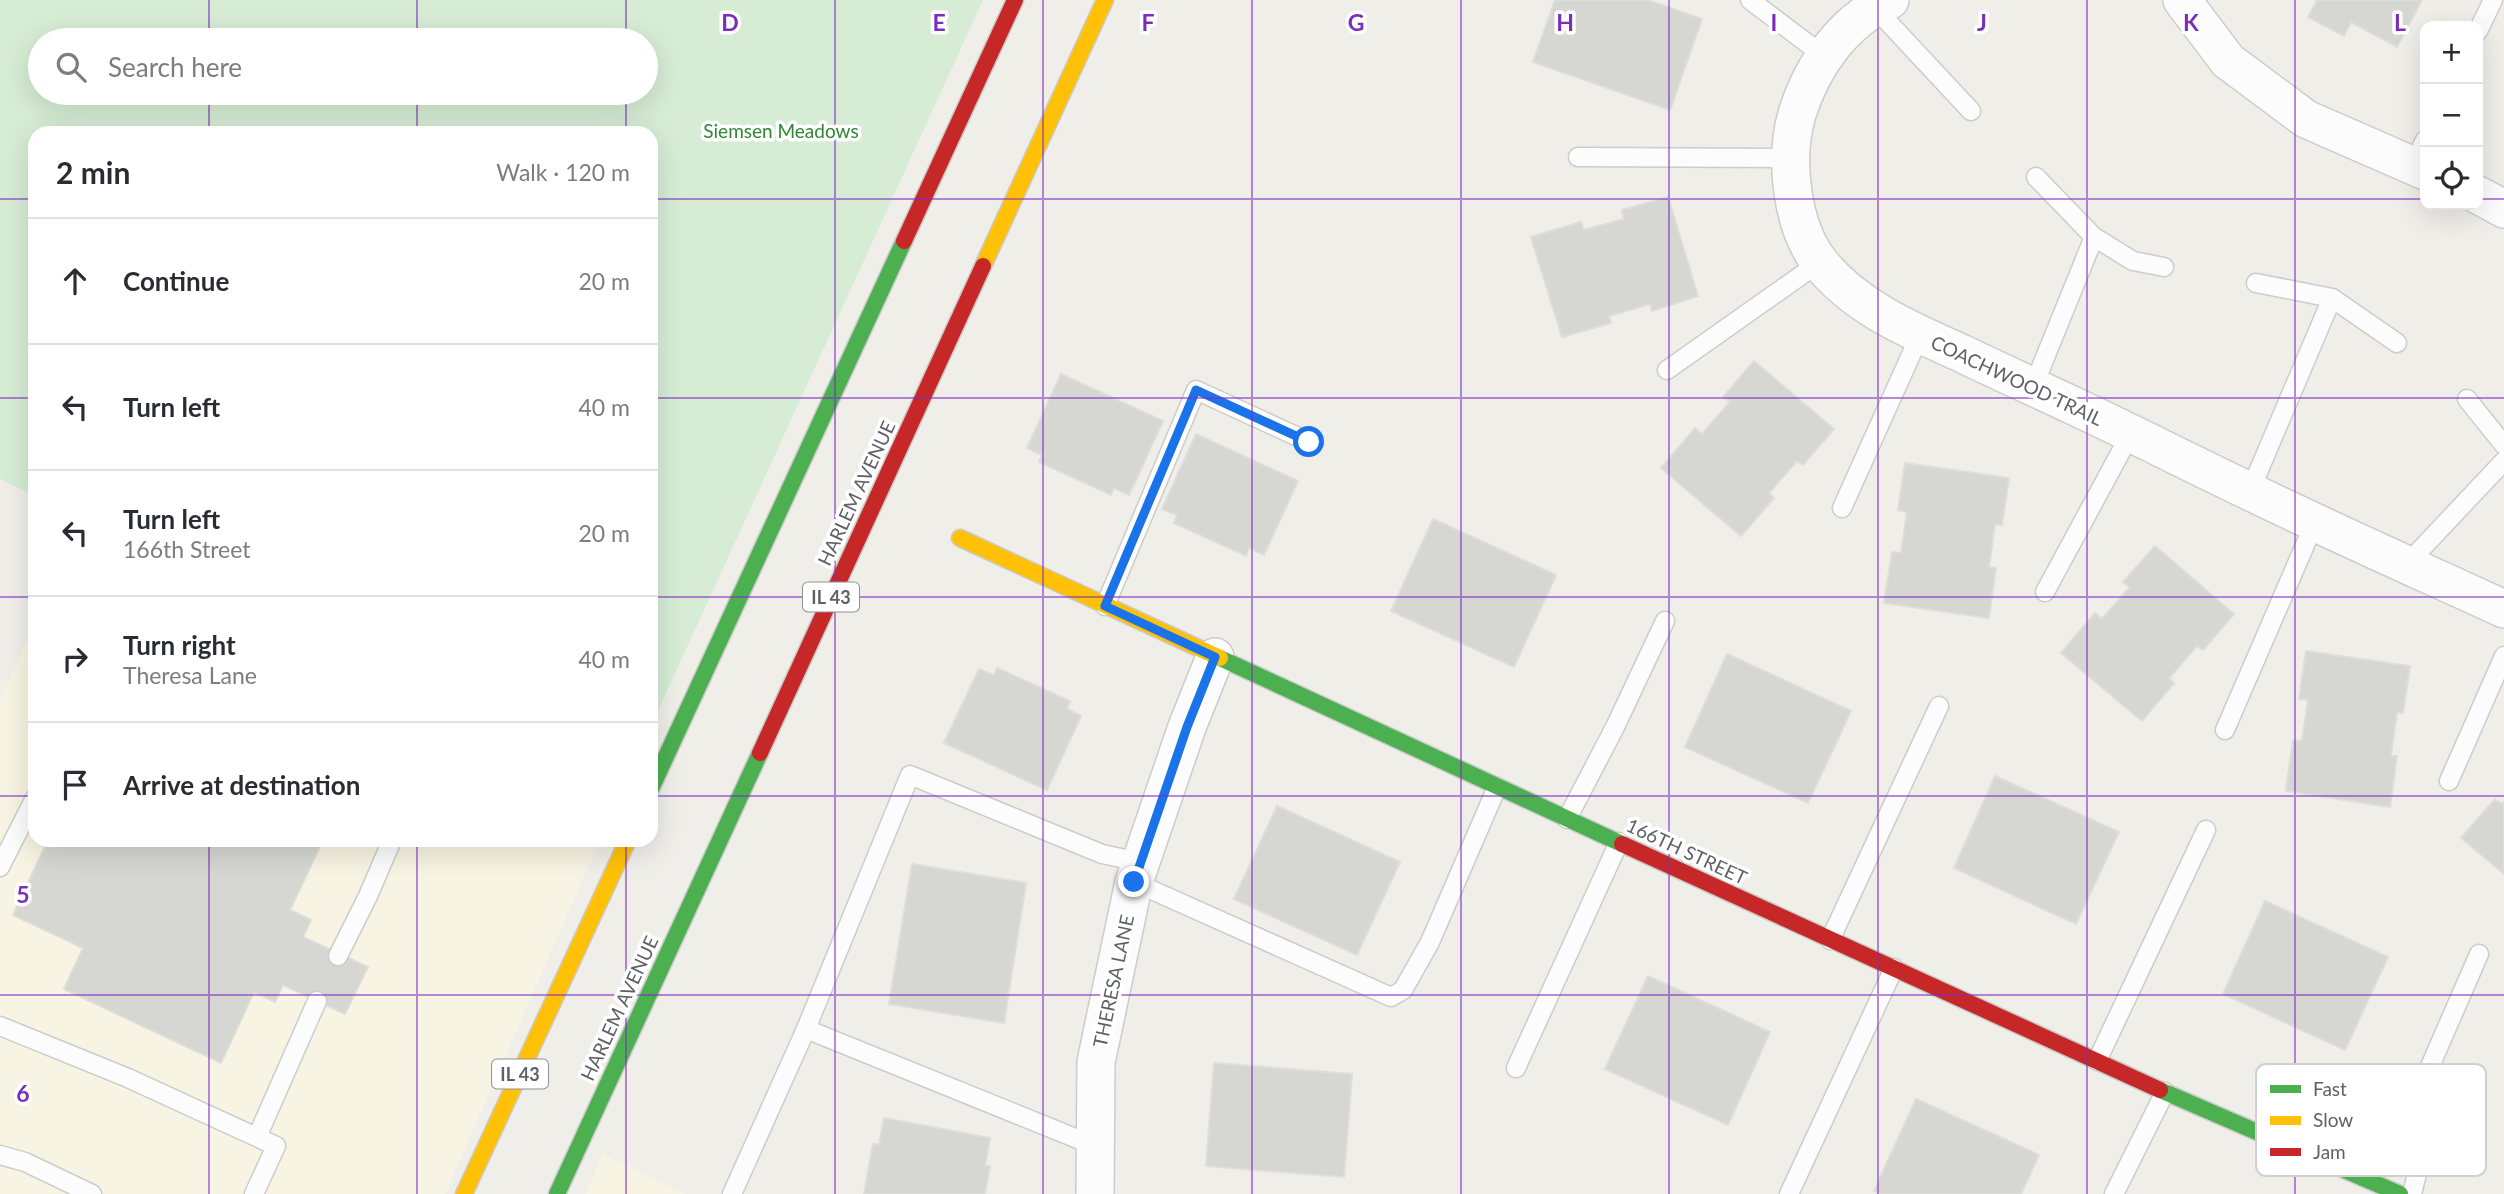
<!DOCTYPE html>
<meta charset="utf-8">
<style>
:root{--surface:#fff;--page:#f7f7f7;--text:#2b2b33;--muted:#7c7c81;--line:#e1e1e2}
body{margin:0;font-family:Lato,sans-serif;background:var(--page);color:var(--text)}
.controls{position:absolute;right:21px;top:21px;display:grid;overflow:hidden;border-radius:14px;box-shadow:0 7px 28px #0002}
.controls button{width:63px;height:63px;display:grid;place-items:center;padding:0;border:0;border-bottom:2px solid var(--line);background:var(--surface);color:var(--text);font:35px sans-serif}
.stop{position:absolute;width:21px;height:21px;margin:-16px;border:5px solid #1a73e8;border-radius:50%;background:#fff}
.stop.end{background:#1a73e8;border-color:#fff;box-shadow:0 2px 7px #0008}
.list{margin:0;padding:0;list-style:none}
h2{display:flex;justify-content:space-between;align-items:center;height:91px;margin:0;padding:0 28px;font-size:30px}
h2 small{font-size:23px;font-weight:400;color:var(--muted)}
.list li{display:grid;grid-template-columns:46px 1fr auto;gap:21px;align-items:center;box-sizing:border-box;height:126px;padding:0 28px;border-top:2px solid var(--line)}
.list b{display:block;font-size:26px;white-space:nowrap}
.list p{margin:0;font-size:23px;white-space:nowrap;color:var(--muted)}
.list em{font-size:23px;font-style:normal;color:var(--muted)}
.icon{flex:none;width:38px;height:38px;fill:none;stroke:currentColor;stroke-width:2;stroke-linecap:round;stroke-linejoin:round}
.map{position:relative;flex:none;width:2504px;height:1194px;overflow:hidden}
.search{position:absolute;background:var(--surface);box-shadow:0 7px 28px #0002;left:28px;top:28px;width:630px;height:77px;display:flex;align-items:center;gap:18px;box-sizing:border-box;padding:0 24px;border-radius:38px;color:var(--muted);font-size:26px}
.panel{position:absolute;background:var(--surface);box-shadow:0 7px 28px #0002;left:28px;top:126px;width:630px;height:721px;border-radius:21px}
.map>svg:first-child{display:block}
.commercial{fill:#f8f4e3}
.green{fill:#d6ecd4;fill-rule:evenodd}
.building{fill:#d6d6d3;stroke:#deddd8;stroke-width:2}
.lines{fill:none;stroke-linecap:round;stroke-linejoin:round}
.lane-casing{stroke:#cccccb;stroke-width:21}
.street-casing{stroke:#cccccb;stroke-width:40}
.fast-casing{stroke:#cbcbca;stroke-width:19}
.slow-casing{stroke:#cbcbca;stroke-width:19}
.jam-casing{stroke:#cbcbca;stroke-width:19}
.lane{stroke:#fdfcfc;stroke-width:18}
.street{stroke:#fdfcfc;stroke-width:37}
.fast{stroke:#4caf50;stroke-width:16}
.slow{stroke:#ffc107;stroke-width:16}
.jam{stroke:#c62828;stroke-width:16}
.route{stroke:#1a73e8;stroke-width:9}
.grid{fill:none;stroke:#7b2cbf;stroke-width:2;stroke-opacity:0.55}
.labels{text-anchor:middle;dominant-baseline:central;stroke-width:7;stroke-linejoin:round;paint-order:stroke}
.shield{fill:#fff;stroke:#8e9195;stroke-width:2}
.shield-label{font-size:18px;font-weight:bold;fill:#5e6268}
.park-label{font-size:19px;fill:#2f8634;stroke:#fff}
.street-label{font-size:19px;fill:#5e6268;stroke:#fff}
.key{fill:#fff;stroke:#cfd0d2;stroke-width:2}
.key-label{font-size:19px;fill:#5e6268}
.grid-label{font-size:23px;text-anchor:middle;font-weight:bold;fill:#7b2cbf;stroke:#fff;stroke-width:7;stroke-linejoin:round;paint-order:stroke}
</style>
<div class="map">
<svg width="2504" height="1194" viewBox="0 0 2504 1194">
<rect width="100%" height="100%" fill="#efeee9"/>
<g class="commercial">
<polygon points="35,625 35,840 600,840 445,1194 0,1194 0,700"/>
<polygon points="603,1154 685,1194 585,1194"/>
</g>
<path class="green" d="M0,0H983L651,726V133H35V496L0,479ZM40,40H646V93H40Z"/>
<g class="building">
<polygon points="1555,0 1648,0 1702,19 1670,110 1533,62"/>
<polygon points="2317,0 2422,0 2397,47 2351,22 2344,36 2308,17"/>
<polygon points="1668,197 1698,296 1652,311 1650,304 1609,316 1611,323 1562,337 1531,237 1581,222 1584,230 1624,219 1622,210"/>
<polygon points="1754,361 1834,429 1803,465 1797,461 1769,493 1774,498 1741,536 1661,468 1695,428 1702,434 1730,402 1723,397"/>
<polygon points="1061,374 1163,421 1129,495 1114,488 1111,495 1039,462 1042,455 1027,448"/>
<polygon points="1196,434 1298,481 1264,555 1249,548 1246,556 1174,523 1177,515 1162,509"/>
<polygon points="1905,463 2009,478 2002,525 1995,524 1989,567 1996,568 1989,618 1884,603 1892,552 1901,553 1907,512 1898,510"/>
<polygon points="1433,519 1556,575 1514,667 1391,611"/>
<polygon points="2155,546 2234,614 2203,650 2197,646 2169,678 2174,683 2142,721 2061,653 2095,613 2102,619 2130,587 2123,582"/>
<polygon points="2306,651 2410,666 2403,713 2397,712 2391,756 2397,756 2390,807 2286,791 2293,740 2302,741 2308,700 2299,699"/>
<polygon points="1727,654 1851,711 1808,803 1685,747"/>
<polygon points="997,668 1070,701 1067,709 1081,716 1047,790 944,743 979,669 994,675"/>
<polygon points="1995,776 2119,832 2076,924 1954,868"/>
<polygon points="2495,799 2502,804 2504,802 2504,874 2461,838"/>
<polygon points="1277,806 1400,862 1357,955 1234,899"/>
<polygon points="48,840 323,840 290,910 311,920 303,937 368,967 345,1014 283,985 275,1002 254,992 221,1063 64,989 83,948 13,915"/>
<polygon points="912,864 1026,883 1004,1023 889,1004"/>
<polygon points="2265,901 2388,957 2345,1050 2223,994"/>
<polygon points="1648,976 1770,1032 1728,1125 1605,1069"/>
<polygon points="1214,1063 1352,1074 1344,1177 1206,1166"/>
<polygon points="1916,1099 2039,1155 2021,1194 1881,1194 1874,1191"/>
<polygon points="884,1118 990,1138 985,1166 990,1166 985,1194 864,1194 873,1144 879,1145"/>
</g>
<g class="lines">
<g class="lane-casing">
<g id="lane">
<polyline points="1750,0 1824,56"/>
<polyline points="1874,7 1971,111"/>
<polyline points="2478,31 2493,0"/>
<polyline points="1578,157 1791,158"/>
<polyline points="2413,166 2425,140"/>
<polyline points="2094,237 2133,261 2164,267"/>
<polyline points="2332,298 2397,343"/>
<polyline points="1667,370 1820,262"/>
<polyline points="2033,387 2094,237 2036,177"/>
<polyline points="2467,399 2504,445"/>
<polyline points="2250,491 2332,298 2256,283"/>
<polyline points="1842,508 1920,335"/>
<polyline points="2407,564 2504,461"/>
<polyline points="2045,592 2131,433"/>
<polyline points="1105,606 1196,390 1309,442"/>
<polyline points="2225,730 2315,522"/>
<polyline points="2449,781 2504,656"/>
<polyline points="1567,819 1615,727 1665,621"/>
<polyline points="0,867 35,798"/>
<polyline points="1134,882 1391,997 1403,990 1430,942 1497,787"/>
<polyline points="1830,940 1939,706"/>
<polyline points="338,956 368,896 392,840"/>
<polyline points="0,1026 128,1078 276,1146 254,1194"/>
<polyline points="806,1029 910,775 1102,854 1140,862"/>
<polyline points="2097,1061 2206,830"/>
<polyline points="1516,1068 1619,842"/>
<polyline points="257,1137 317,1001"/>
<polyline points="0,1155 25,1162 92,1194"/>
<polyline points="732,1194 806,1029 1095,1146"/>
<polyline points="1789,1194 1894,968"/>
<polyline points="2114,1194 2165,1092"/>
<polyline points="2412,1194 2423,1149 2421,1087 2479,954"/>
</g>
</g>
<g class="street-casing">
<g id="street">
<path d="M1890,0C1843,21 1812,66 1797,114C1784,158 1791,227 1821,264C1857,308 1910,330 1961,353C1998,371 2036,388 2074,406C2132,433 2190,463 2249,491C2333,532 2419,570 2504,609"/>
<polyline points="2182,0 2228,61 2306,119 2425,171"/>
<polyline points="2478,195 2504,209"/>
<polyline points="1095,1194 1096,1062 1134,882 1187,727 1215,657"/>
</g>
</g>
<g class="fast-casing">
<g id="fast">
<polyline points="1220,658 1622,844"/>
<polyline points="651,789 904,241"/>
<polyline points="2160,1090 2400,1194"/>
<polyline points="557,1194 760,753"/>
</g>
</g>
<g class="slow-casing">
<g id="slow">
<polyline points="983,266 1105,0"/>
<polyline points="960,538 1220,658"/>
<polyline points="464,1194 628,840"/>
</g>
</g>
<g class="jam-casing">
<g id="jam">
<polyline points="904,241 1015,0"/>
<polyline points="760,753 983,266"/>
<polyline points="1622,844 2160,1090"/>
</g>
</g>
<use href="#lane" class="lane"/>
<use href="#street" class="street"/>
<use href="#fast" class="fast"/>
<use href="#slow" class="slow"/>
<use href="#jam" class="jam"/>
</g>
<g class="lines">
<polyline class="route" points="1134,882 1187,727 1215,657 1105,606 1196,390 1309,442"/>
</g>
<path class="grid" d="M209,0V40M417,0V40M626,0V40M835,0V1194M1043,0V1194M1252,0V1194M1461,0V1194M1669,0V1194M1878,0V1194M2087,0V1194M2295,0V1194M209,93V133M417,93V133M626,93V133M0,199H35M651,199H2425M2478,199H2504M0,398H35M651,398H2504M0,597H35M651,597H2504M0,796H35M651,796H2504M209,840V1194M417,840V1194M626,840V1194M0,995H2504"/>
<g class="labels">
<g class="shield">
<rect x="803" y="582.5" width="56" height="29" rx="5"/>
<rect x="492" y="1059.5" width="56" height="29" rx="5"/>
</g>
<g class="shield-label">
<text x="831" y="597">IL 43</text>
<text x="520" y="1074">IL 43</text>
</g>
<g class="park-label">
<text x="781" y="130">Siemsen Meadows</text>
</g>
<g class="street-label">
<text transform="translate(2017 380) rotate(25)">COACHWOOD TRAIL</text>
<text transform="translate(856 493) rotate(-65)">HARLEM AVENUE</text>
<text transform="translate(1687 851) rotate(25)">166TH STREET</text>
<text transform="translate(1113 981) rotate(-78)">THERESA LANE</text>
<text transform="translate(619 1008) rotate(-65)">HARLEM AVENUE</text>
</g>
</g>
<rect x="2256" y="1064" width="230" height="112" rx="10" class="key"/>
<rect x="2270" y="1085" width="31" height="8" fill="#4caf50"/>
<rect x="2270" y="1116" width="31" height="9" fill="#ffc107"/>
<rect x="2270" y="1148" width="31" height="8" fill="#c62828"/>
<g class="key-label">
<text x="2313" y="1096">Fast</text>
<text x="2313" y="1127">Slow</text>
<text x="2313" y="1159">Jam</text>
</g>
<g class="grid-label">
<text x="730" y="31">D</text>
<text x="939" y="31">E</text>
<text x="1148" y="31">F</text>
<text x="1356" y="31">G</text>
<text x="1565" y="31">H</text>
<text x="1774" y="31">I</text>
<text x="1982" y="31">J</text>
<text x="2191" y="31">K</text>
<text x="2400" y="31">L</text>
<text x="23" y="903">5</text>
<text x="23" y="1102">6</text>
</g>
</svg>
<div class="controls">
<button>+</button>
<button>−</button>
<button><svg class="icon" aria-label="locate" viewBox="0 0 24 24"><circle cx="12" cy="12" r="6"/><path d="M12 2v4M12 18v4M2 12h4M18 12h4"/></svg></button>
</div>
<div class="stop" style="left:1309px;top:442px"></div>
<div class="stop end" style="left:1134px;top:882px"></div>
<div class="search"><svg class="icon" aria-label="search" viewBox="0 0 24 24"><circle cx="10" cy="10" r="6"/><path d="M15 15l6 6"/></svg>Search here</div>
<section class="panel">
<h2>2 min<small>Walk · 120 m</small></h2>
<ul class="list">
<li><svg class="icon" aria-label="ahead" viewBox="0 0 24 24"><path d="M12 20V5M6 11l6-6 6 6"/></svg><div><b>Continue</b></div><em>20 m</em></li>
<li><svg class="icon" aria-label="left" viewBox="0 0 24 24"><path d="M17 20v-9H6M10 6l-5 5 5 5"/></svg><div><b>Turn left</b></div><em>40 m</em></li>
<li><svg class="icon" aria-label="left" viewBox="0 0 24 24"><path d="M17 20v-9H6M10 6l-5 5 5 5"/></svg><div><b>Turn left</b><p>166th Street</p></div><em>20 m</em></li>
<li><svg class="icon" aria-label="right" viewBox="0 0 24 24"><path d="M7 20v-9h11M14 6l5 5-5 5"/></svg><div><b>Turn right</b><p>Theresa Lane</p></div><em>40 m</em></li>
<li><svg class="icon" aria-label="arrive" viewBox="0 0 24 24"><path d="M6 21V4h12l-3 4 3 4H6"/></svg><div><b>Arrive at destination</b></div></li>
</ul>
</section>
</div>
